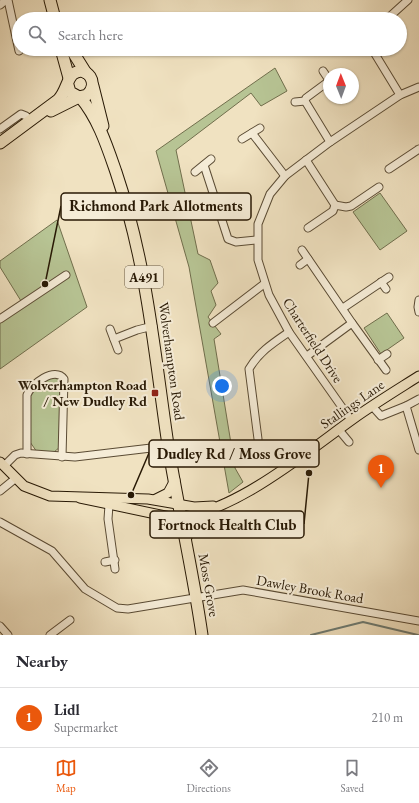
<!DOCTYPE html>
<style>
:root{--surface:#fff;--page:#f2f2f3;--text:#2b2b33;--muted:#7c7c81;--line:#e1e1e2;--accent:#ea580c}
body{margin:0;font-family:"EB Garamond",serif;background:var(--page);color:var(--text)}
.compass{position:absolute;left:323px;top:68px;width:36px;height:36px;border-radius:50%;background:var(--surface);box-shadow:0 1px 3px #0004;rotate:359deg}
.you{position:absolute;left:222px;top:386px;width:14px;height:14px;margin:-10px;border:3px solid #fff;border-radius:50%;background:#1a73e8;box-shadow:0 0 0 6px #1a73e833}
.badge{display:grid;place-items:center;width:26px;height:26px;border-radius:50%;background:var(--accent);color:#fff;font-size:13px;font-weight:700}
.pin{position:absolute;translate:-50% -33px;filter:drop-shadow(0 1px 2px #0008)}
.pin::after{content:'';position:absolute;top:21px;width:14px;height:12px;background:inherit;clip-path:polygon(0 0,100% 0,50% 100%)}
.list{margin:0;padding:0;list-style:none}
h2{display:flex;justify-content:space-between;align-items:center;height:52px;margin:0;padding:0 16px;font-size:17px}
h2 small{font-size:13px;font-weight:400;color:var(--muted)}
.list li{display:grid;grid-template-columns:26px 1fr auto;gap:12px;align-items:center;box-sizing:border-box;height:60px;padding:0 16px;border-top:1px solid var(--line)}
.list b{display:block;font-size:15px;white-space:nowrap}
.list p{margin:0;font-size:13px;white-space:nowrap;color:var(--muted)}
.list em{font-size:13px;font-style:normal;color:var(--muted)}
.icon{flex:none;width:22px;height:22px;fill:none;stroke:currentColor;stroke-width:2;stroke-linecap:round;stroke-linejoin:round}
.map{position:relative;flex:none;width:419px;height:635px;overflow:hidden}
.search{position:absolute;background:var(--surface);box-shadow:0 1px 3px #0004;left:12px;right:12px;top:12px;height:44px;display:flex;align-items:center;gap:10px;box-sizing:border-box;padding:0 14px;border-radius:22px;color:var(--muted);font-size:15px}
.sheet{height:112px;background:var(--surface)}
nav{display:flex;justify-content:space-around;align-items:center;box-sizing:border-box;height:56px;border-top:1px solid var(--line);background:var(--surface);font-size:11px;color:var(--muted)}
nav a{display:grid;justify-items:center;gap:2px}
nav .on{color:var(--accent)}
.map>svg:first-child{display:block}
.green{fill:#b7c494;stroke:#706e4c}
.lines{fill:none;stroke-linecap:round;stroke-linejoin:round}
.stream{stroke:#6e7b72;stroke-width:2}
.minor-casing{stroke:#5a4b34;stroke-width:9}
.major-casing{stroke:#281905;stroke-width:11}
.highway-casing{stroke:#281905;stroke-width:13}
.minor{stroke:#f5ecd7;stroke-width:7}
.major{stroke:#f0e2c1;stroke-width:9}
.highway{stroke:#f0e2c1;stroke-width:11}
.poi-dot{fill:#8f2418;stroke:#f5ecd7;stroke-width:1.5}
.labels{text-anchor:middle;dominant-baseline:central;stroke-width:4;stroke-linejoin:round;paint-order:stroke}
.shield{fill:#f5ecd7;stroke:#665844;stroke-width:1}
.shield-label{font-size:13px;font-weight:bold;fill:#281905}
.street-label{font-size:14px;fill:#281905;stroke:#f5ecd7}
.poi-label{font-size:14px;font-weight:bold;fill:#281905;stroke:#f5ecd7;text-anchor:end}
.leader{fill:none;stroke:#281905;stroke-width:1.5}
.callout-dot{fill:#281905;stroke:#f5ecd7;stroke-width:1.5}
.callout{fill:#f5ecd7;stroke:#281905;stroke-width:1.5}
.callout-label{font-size:15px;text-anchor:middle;font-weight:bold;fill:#281905}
</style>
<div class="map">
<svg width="419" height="635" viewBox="0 0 419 635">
<rect width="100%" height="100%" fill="#f0e2c1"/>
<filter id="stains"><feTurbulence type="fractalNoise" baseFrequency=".005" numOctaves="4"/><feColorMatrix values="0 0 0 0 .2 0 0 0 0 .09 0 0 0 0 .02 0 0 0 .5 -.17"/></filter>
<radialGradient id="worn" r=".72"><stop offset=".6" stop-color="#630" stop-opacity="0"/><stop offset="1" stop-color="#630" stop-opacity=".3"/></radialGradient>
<g class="green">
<polygon points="275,68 287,91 261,106 251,93 176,150 198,254 210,260 218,283 211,291 216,305 208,317 221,334 214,339 235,468 243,482 229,493 189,267 156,151"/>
<polygon points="380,193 407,231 380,250 353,212"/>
<polygon points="57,220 87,307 0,369 0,317 21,301 0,267 0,261"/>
<polygon points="387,313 404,338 381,354 364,328"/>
<polygon points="61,377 60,447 54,452 37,452 30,442 30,393 48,378"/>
</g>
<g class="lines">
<polyline class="stream" points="311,635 363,622 418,635"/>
<g class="minor-casing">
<g id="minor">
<polyline points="8,0 19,51"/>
<polyline points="0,5 6,0"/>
<polyline points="387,19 408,0"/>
<polyline points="372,49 400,95"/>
<polyline points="323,71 329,80"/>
<polyline points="338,74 339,74"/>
<polyline points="329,81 306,98 305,101 330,142"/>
<polyline points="295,102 305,101"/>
<polyline points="0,129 21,114 26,116 30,122"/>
<polyline points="252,133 285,176"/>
<polyline points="242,139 260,128"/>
<polyline points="306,160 335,205"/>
<polyline points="204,165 228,239 236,242 257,240"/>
<polyline points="389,169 419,149"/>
<polyline points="195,172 211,159"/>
<polyline points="308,228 333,211 335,205 346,207 351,206 379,187"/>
<polyline points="302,250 352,323"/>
<polyline points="300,265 308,259"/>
<polyline points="381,282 386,289"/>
<polyline points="419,300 418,307 419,312"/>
<polyline points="343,308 389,277"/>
<polyline points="0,319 66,275"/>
<polyline points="213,323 264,284"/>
<polyline points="110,329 118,350"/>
<polyline points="114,339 137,330 153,326"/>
<polyline points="307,356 352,323 386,370"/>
<polyline points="378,360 387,354"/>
<polyline points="419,399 406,406 419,450"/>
<polyline points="372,406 381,416 406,406"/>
<polyline points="351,420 289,332 269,295 258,260 258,224 270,194 285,176 330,142 400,95 419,87"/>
<polyline points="339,430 349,442"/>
<path d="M258,439L249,369C259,352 273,343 289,332"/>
<path d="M27,454V395C31,384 55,366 64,379L62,457"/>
<polyline points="4,466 15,455 21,453 75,457 168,446"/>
<polyline points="0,491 16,478"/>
<polyline points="109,505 108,519 115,569"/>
<polyline points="0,522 52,551 85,589 117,608 128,609 243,590 419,621"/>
<polyline points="105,562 115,560"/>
<polyline points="0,626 8,635"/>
<polyline points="50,635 70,620"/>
</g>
</g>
<g class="major-casing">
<g id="major">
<polyline points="0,462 24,486 50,496 148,499 194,507 213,506"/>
<path d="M80,498L170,517C226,520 308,451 353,419C374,404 397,390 419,376"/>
<polyline points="156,499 168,493 175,480"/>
<polyline points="186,540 190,529 205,513"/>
</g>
</g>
<g class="highway-casing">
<g id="highway">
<polyline points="50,0 55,19"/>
<polyline points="61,49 69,78"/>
<polyline points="71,49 86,73"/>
<polyline points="93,86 103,126"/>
<path d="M80,97C98,118 107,146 116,172C147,264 154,350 168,445C178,508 193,571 202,635"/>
<polyline points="51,111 79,97"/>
<path d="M0,143L58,100C66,92 67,79 73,74C87,64 100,84 87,95L79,97L70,92L68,85"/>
</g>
</g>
<use href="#minor" class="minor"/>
<use href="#major" class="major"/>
<use href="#highway" class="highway"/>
</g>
<rect class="poi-dot" x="151" y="389" width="8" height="8" rx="2"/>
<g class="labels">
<rect class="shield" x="125" y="266" width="38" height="22" rx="3"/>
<g class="shield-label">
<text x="144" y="277">A491</text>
</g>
<g class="street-label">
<text transform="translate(313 340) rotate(57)">Charterfield Drive</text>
<text transform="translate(172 361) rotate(82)">Wolverhampton Road</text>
<text transform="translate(352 404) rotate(-35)">Stallings Lane</text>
<text transform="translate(209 585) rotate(80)">Moss Grove</text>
<text transform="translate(310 589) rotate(10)">Dawley Brook Road</text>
</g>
<g class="poi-label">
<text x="147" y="385">Wolverhampton Road<tspan x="147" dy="16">/ New Dudley Rd</tspan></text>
</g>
</g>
<path class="leader" d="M45 284L61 206M131 495L149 453M309 473L304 524"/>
<g class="callout-dot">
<circle cx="45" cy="284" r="4"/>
<circle cx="131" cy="495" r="4"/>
<circle cx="309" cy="473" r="4"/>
</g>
<g class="callout">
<rect x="61" y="193" width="190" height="27" rx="4"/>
<rect x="149" y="440" width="170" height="27" rx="4"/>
<rect x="150" y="511" width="154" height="27" rx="4"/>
</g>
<g class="callout-label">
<text x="156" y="211">Richmond Park Allotments</text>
<text x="234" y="459">Dudley Rd / Moss Grove</text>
<text x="227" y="530">Fortnock Health Club</text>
</g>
<rect width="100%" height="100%" filter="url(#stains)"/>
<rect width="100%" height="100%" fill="url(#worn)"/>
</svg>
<svg class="compass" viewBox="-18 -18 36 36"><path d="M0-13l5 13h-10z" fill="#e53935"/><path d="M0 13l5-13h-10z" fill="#7c7c81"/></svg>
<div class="you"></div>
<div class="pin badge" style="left:381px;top:488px">1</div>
<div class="search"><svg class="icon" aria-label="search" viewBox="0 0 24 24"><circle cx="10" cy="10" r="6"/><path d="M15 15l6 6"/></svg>Search here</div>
</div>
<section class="sheet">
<h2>Nearby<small></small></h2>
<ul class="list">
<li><span class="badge">1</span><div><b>Lidl</b><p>Supermarket</p></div><em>210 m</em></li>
</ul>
</section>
<nav>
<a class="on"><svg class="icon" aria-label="map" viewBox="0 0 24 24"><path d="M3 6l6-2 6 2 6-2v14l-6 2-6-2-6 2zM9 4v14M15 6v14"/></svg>Map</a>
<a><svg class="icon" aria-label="directions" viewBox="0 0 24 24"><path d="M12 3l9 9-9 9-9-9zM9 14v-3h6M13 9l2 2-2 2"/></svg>Directions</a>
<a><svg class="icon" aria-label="saved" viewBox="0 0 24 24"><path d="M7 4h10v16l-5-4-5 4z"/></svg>Saved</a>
</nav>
